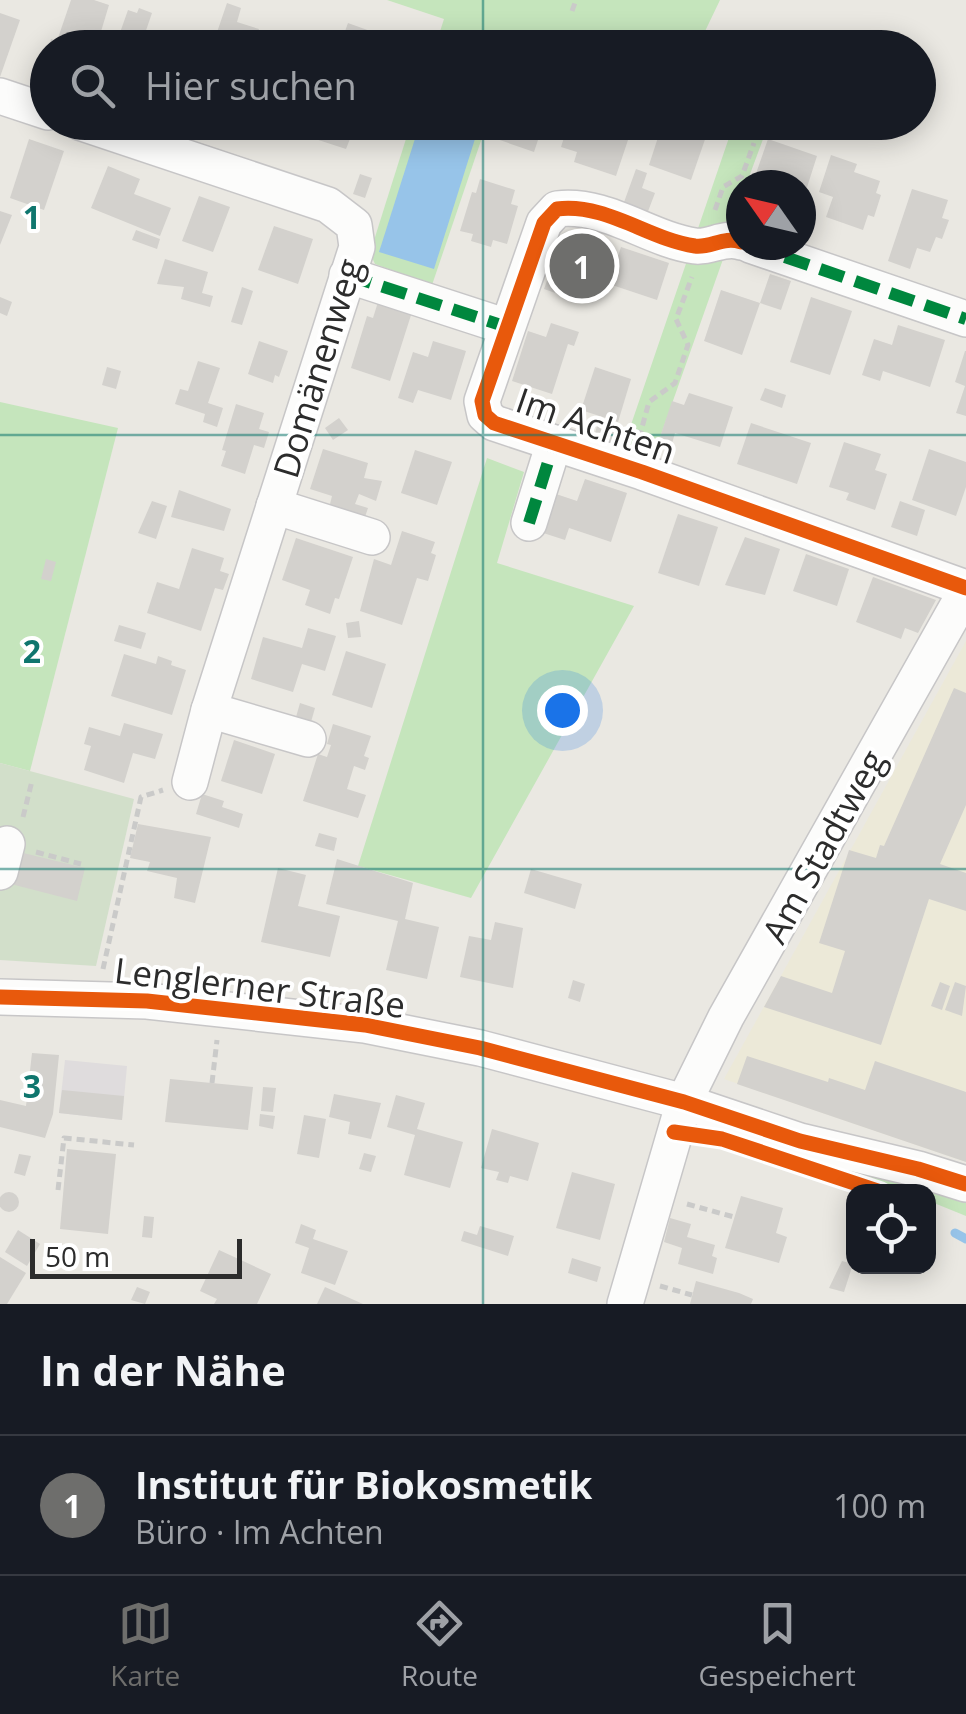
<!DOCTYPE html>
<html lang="de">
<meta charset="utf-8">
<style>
:root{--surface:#171b24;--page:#20242c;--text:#f1f3f6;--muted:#9ea1a6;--line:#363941;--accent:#6e6e6c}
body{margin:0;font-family:"Open Sans",sans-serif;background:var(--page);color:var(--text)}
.controls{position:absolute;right:30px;bottom:30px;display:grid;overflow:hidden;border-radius:20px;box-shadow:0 5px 25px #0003}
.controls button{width:90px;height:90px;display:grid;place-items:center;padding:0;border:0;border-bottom:2px solid var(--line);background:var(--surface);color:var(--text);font:50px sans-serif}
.compass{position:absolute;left:726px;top:170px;width:90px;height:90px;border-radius:50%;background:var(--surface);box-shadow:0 5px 25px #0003;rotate:304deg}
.scale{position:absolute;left:30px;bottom:25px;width:212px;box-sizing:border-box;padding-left:10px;border:5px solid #2c2c2c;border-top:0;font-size:28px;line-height:35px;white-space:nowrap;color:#2c2c2c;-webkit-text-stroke:8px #fff;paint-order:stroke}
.you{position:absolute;left:562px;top:710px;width:35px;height:35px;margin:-25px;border:8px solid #fff;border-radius:50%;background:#1a73e8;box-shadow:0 0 0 15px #1a73e833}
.badge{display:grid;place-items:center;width:65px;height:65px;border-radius:50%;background:var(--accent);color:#fff;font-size:32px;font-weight:700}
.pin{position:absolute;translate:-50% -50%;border:5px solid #fff;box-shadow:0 2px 10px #0006}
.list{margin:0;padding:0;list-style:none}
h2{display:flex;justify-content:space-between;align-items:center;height:130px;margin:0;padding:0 40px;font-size:42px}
h2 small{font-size:32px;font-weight:400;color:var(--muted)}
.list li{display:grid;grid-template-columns:65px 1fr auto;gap:30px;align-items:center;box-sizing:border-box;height:140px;padding:0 40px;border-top:2px solid var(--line)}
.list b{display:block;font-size:38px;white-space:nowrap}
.list p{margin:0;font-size:32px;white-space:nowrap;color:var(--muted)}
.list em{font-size:32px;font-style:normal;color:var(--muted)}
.icon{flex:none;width:55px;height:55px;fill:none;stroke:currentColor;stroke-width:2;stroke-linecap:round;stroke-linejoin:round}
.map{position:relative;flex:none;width:966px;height:1304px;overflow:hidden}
.search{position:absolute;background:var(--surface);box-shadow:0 5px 25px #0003;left:30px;right:30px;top:30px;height:110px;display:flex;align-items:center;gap:25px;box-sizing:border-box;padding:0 35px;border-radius:55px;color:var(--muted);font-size:38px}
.sheet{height:270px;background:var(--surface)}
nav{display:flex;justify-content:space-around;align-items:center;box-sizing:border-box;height:140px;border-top:2px solid var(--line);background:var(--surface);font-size:28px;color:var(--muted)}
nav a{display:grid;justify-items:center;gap:5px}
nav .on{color:var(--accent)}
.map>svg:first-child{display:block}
.industrial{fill:#dfdcdd}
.education{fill:#ece9d8}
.green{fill:#c5e5bc}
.cemetery{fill:#d2dfca}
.water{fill:#97c4e9}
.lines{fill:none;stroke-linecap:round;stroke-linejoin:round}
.stream{stroke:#97c4e9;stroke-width:9}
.building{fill:#d3d1cd}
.minor-casing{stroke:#c7c6c7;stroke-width:38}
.path{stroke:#cacac9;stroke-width:5;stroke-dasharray:8 5;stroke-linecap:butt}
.minor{stroke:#fcfcfb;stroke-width:35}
.quiet{stroke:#00873e;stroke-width:12;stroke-dasharray:25 12;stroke-linecap:butt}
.cycleway-casing{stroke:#fff;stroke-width:21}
.cycleway{stroke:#e8590c;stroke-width:15}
.grid{fill:none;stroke:#0f766e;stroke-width:2.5;stroke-opacity:0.55}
.labels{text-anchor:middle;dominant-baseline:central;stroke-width:8;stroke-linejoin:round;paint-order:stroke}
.street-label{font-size:35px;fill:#2c2c2c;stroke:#fff}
.grid-label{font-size:32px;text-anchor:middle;font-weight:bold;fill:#0f766e;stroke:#fff;stroke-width:8;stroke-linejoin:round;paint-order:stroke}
</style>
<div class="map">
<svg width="966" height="1304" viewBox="0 0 966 1304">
<rect width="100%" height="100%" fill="#eae8e2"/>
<polygon class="industrial" points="65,1060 127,1066 122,1120 59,1113"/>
<polygon class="education" points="966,641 966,1162 724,1079"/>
<g class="green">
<polygon points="387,0 720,0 697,48 527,48 515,43 513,47 435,47 444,19"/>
<polygon points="411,123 487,123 432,285 375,264 370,253"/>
<polygon points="734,123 769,123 746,185 741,185 741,200 727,248 651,463 621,454"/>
<polygon points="0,402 118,428 30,771 0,763"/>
<polygon points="487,458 524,472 497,563 634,606 471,898 358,866"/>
<polygon points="731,1135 966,1198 966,1216 929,1201 928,1192 905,1191"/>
</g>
<polygon class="cemetery" points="0,763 134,799 96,966 0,960"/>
<polygon class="water" points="420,123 480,123 434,269 379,252"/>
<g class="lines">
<polyline class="stream" points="955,1233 966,1239"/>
</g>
<g class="building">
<polygon points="71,0 94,0 109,5 96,48 49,48 51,39 57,41"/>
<polygon points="227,3 241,8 237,22 259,29 253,48 232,48 214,41"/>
<polygon points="139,8 152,13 140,48 116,44 128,10 137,13"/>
<polygon points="0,13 20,20 0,77"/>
<polygon points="348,23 373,32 368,48 339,48"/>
<polygon points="188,122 259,122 254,135 228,127 225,136"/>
<polygon points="307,122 369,122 364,135 353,131 346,149 303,135"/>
<polygon points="499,122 544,122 534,152 494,138"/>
<polygon points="569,122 594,122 630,134 616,176 574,162 577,152 561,147"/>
<polygon points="663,122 711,122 691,180 649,165"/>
<polygon points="29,139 64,151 44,210 10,198"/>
<polygon points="768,139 817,156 802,203 801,185 752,185"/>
<polygon points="831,155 857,164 854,172 880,181 876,193 881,195 874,217 868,215 863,230 826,217 833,197 819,192"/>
<polygon points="108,166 140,179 134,194 171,208 160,236 91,208"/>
<polygon points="636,169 647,173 642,188 655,193 647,214 623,205"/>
<polygon points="360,174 372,178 365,198 353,194"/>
<polygon points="480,179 515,190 511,204 518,206 507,244 493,240 491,247 471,241 473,234 460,231 472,192 476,193"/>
<polygon points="912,189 948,200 942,218 949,220 942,239 936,237 930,252 917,248 910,269 888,261"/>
<polygon points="199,196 230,207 213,252 182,241"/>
<polygon points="0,211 12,215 0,245"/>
<polygon points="274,226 313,239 298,284 258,270"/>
<polygon points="136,230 160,239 157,249 132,240"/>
<polygon points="560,245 600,259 584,303 544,289"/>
<polygon points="621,247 669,263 657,300 609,284"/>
<polygon points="165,259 208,272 202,293 213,296 210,307 181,299 184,287 157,284"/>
<polygon points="770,274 791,281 781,310 760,303 742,355 704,341 721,290 760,303"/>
<polygon points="242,287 253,291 242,325 231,322"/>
<polygon points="0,297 12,302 7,316 0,313"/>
<polygon points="811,297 852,311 830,375 790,362"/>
<polygon points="378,302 412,312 390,381 351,368 367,316 373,318"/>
<polygon points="551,323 579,332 574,346 568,344 552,394 512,381 528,331 546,337"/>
<polygon points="898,325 945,340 930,387 883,371 880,381 862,375 874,339 892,345"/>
<polygon points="259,341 288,351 279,377 275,375 273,383 248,374"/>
<polygon points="433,341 466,351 451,400 418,390 413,403 398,398 413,352 428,357"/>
<polygon points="965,351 966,351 966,416 956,413 965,386 955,382"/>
<polygon points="198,361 220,368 208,403 223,408 217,427 203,422 205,414 175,404 180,389 188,391"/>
<polygon points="107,367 121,371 116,389 102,385"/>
<polygon points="595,367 631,379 618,422 581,410"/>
<polygon points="765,388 786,395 782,408 760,400"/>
<polygon points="689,393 733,407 720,447 675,433 671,447 658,443 672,401 684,405"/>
<polygon points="236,404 264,413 259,429 269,432 264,448 254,445 245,474 221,466 226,451 222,450"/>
<polygon points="339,418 348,430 333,440 325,428"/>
<polygon points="751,423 811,443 797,484 737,464"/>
<polygon points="597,426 618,433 614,447 593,440"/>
<polygon points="844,442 881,454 875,470 887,474 875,510 846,500 849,493 829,487"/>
<polygon points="323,449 368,463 364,478 382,481 376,501 359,494 355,504 368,508 363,523 328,512 332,496 310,489"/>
<polygon points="929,449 966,462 966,487 956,516 912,500"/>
<polygon points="415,450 452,462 437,505 401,493"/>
<polygon points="585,479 627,493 611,542 569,528 565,540 537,531 550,492 577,501"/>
<polygon points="179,490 231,509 224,531 171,517"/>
<polygon points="152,501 167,506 156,539 138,533"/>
<polygon points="900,501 925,510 917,536 891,527"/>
<polygon points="678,514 718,527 699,586 658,573"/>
<polygon points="402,531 435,542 431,553 436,555 428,581 417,578 402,625 360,611 374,559 391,565"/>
<polygon points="745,537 780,549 765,595 725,585"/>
<polygon points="296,538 353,557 339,599 335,598 330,614 305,605 310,590 282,580"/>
<polygon points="192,548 224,558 220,571 229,574 223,590 215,588 201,631 147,613 157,582 179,589"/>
<polygon points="806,554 849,569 837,606 793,591"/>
<polygon points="46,559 56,562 51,581 41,579"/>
<polygon points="873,577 936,600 918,633 905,628 901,639 856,622"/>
<polygon points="359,621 361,637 348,638 346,623"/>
<polygon points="119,625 146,633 141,649 114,641"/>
<polygon points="308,628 336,636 325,671 302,664 293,692 251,679 263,637 302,648"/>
<polygon points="346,651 386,664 372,708 332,695"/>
<polygon points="124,654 156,664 158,656 172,661 171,665 186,670 172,715 111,696"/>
<polygon points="954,688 966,693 966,805 940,864 966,873 966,911 929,899 881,1045 764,1007 781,976 832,993 845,951 819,943 849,850 876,858 880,845 884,846"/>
<polygon points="300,703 315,708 311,722 296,717"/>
<polygon points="124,723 163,734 155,759 133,753 124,783 84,770 91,746 84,744 89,727 120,736"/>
<polygon points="333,724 371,736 364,756 369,758 365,770 354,766 347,789 366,795 358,818 303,801 318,754 327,757 331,745 327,744"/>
<polygon points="234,740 275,754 262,794 221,781"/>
<polygon points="202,794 224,801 222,807 243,814 239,828 196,814"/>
<polygon points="138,824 211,837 195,903 174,898 177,878 147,871 150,862 130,858"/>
<polygon points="319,833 337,838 334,851 315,846"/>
<polygon points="15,851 85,868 77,901 7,883"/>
<polygon points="337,859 413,883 405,919 439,927 427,979 386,970 398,921 326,904"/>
<polygon points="278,868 306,875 298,906 340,916 330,957 261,942"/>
<polygon points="531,869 582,884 575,909 524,893"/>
<polygon points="495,922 523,928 513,988 460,977 469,936 491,940"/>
<polygon points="573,980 585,984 580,1002 568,998"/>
<polygon points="940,982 950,986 942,1010 931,1006"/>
<polygon points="955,982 966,986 962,1016 945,1010"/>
<polygon points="32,1053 59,1055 53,1114 45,1138 0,1127 0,1100 26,1106"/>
<polygon points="747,1056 828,1082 829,1078 865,1090 875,1061 966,1092 966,1162 737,1084"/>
<polygon points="170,1079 253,1087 248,1130 165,1122"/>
<polygon points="263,1087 276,1088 273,1112 261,1111"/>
<polygon points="62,1090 124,1096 122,1120 59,1113"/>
<polygon points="334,1094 381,1103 371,1139 348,1134 350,1122 329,1117"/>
<polygon points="396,1095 425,1103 417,1129 463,1142 450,1188 404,1175 415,1135 387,1127"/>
<polygon points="260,1114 275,1116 273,1129 259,1126"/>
<polygon points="304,1115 326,1119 319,1158 297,1154"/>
<polygon points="492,1129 539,1143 528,1181 510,1176 508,1183 496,1180 499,1172 481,1168"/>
<polygon points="67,1149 116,1154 108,1234 60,1229"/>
<polygon points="364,1153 376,1156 371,1172 359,1169"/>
<polygon points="19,1154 31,1156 25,1176 14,1173"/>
<polygon points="572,1172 615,1184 600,1240 556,1228"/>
<circle cx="9" cy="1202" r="10"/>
<polygon points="741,1196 783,1208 776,1233 787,1237 779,1263 725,1248"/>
<polygon points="144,1216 154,1217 152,1238 142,1237"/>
<polygon points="670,1218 691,1224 687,1237 715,1245 712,1256 717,1258 713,1274 678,1264 682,1248 664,1242"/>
<polygon points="301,1224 316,1230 313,1239 348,1251 335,1285 301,1273 309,1248 295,1243"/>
<polygon points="480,1226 514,1236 508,1256 461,1241 464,1231 477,1235"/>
<polygon points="18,1230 40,1244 27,1266 5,1252"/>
<polygon points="219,1250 271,1274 257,1304 214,1304 217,1299 200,1291"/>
<polygon points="0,1257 26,1273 7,1304 0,1304"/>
<polygon points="572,1258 601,1267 597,1282 568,1273"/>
<polygon points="842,1261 853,1264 844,1292 829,1288"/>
<polygon points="696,1281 739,1293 753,1299 751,1304 690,1304"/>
<polygon points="137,1287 150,1292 145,1304 131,1300"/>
<polygon points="325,1287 363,1304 317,1304"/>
</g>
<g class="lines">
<g class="minor-casing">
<g id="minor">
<polyline points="0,96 48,112"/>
<polyline points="79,122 328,205 354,225 357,247 209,710 190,782"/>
<path d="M741,242C724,236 711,248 695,246C648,239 607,203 557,209L544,223L482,401L485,415L494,423L642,472L966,588"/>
<polyline points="750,245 966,319"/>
<polyline points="347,275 507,327"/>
<polyline points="274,506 372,537"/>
<polyline points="529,523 554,443"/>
<polyline points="209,710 308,739"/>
<polyline points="0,872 7,844"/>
<polyline points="0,997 147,1001 365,1025 480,1048 684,1102 800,1141 918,1169 966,1184"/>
<polyline points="625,1304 684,1102 726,1017 966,591"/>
</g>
</g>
<g class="path">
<polyline points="572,11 576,0"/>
<polyline points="715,210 723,187 742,176 754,143"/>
<polyline points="639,438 649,402 675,383 688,345 676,319 692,277"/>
<polyline points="23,817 32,781"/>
<polyline points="36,852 81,864"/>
<polyline points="103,969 141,797 163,790"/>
<polyline points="212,1083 217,1040"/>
<polyline points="58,1190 64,1138 134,1145"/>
<polyline points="687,1204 734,1217"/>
<polyline points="660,1286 692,1295"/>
</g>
<use href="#minor" class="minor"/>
<g class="quiet">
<polyline points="750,245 966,319"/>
<polyline points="347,275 507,327"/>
<polyline points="529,523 554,443"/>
</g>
<g class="cycleway-casing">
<g id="cycleway">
<path d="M741,242C724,236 711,248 695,246C648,239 607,203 557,209L544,223L482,401L485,415L494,423L642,472L966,588"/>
<polyline points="0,997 147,1001 365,1025 480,1048 684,1102 800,1141 918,1169 966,1184"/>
<polyline points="674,1132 722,1139 881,1192"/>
</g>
</g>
<use href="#cycleway" class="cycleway"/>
</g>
<path class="grid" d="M483,0V48M483,122V1304M0,435H966M0,869H966"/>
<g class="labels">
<g class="street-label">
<text transform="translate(317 368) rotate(-73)">Domänenweg</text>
<text transform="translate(596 425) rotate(19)">Im Achten</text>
<text transform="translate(823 846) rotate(-61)">Am Stadtweg</text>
<text transform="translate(260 987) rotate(7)">Lenglerner Straße</text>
</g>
</g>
<g class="grid-label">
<text x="32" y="229">1</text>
<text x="32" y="663">2</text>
<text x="32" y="1098">3</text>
</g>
</svg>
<div class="controls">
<button><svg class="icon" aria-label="locate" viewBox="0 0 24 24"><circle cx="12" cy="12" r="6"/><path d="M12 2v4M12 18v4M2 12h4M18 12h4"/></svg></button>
</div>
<svg class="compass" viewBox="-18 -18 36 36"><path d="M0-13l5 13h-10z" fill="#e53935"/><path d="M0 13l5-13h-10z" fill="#9ea1a6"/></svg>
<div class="scale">50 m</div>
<div class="you"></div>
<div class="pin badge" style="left:582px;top:266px">1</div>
<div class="search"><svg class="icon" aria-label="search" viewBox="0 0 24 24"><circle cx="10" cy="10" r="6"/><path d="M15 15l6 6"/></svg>Hier suchen</div>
</div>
<section class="sheet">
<h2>In der Nähe<small></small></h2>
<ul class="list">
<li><span class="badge">1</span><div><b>Institut für Biokosmetik</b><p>Büro · Im Achten</p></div><em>100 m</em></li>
</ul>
</section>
<nav>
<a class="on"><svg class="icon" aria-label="map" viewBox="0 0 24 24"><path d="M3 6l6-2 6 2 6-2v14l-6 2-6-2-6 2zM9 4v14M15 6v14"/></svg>Karte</a>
<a><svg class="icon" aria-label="directions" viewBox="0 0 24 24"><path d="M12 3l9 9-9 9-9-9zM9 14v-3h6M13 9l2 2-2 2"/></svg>Route</a>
<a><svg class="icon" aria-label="saved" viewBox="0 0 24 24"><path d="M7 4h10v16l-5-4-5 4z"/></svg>Gespeichert</a>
</nav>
